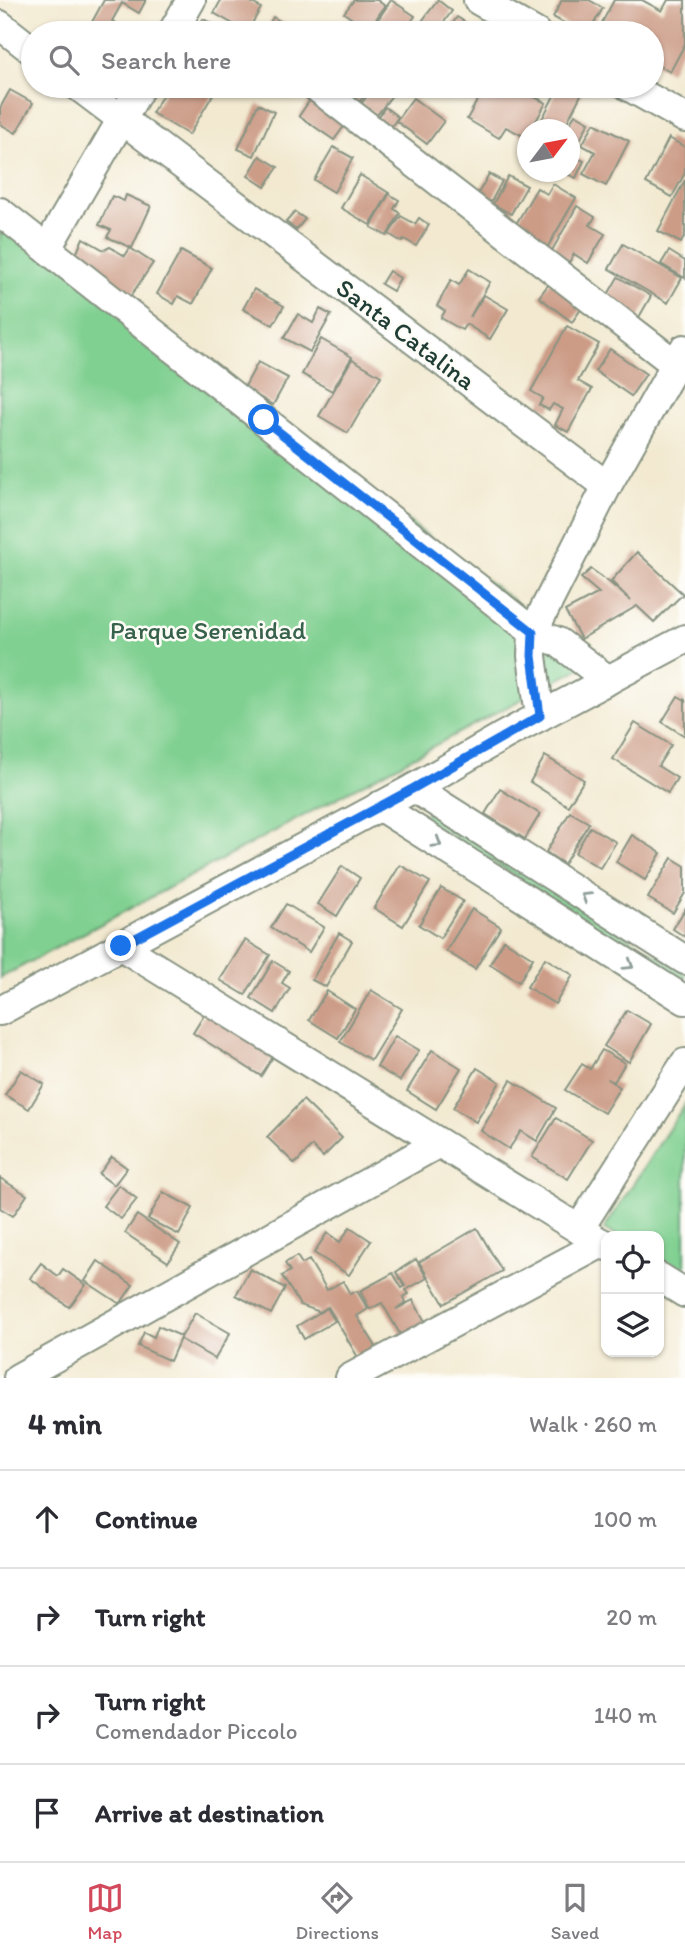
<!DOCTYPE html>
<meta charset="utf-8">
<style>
:root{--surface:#fff;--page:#f2f2f3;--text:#2b2b33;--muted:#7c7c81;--line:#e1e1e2;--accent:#d1495b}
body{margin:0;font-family:Itim,sans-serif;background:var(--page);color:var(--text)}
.controls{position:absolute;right:21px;bottom:21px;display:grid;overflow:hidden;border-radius:14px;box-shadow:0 2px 5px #0004}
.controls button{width:63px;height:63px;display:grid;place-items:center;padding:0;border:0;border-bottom:2px solid var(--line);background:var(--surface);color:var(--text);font:35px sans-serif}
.compass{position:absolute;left:517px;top:119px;width:63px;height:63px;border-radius:50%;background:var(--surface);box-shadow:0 2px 5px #0004;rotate:58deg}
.stop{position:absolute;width:21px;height:21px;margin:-16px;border:5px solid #1a73e8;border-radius:50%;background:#fff}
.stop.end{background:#1a73e8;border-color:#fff;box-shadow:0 2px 7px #0008}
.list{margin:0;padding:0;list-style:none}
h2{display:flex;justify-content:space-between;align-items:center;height:91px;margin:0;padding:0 28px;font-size:30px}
h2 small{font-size:23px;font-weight:400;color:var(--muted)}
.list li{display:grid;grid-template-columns:46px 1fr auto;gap:21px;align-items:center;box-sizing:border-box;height:98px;padding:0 28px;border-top:2px solid var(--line)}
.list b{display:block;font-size:26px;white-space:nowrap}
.list p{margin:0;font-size:23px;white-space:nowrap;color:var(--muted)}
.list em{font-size:23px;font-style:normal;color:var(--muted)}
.icon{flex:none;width:38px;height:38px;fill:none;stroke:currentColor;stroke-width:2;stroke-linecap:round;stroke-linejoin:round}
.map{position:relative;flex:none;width:685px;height:1378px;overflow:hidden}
.search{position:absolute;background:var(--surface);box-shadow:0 2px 5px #0004;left:21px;right:21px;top:21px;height:77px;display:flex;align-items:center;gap:18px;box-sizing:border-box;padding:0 24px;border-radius:38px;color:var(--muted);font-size:26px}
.sheet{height:483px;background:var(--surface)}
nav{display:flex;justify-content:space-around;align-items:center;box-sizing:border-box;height:98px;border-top:2px solid var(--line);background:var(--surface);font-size:19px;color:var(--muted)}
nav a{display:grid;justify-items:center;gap:4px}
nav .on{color:var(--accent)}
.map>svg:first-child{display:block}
.green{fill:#80d091;stroke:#508662;stroke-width:2}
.building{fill:#cc9c87}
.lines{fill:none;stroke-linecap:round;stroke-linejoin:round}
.minor-casing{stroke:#889382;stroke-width:32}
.minor{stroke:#fff;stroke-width:28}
.oneway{stroke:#8f9e9a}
.route{stroke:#1a73e8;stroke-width:9}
.labels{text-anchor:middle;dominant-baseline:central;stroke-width:5;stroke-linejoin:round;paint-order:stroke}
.street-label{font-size:26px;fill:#1f3d34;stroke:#fdfcf7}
.park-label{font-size:26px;fill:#37624b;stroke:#fdfcf7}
</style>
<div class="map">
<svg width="685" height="1378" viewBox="0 0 685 1378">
<rect width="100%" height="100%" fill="#fdfcf7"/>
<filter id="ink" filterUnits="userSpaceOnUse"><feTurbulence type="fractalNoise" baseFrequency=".0143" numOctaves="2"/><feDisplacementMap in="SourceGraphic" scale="14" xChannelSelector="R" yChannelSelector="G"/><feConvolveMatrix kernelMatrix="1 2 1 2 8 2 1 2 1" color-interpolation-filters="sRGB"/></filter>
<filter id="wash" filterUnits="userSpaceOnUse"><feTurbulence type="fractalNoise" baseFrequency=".00686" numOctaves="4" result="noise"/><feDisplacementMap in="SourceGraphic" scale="28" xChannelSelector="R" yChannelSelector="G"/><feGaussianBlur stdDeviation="1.57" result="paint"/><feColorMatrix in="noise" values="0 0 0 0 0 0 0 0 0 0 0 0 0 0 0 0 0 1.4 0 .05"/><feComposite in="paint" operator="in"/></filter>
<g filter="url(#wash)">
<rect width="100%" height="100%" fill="#f2e9d0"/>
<g class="green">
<polygon points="0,212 593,661 0,978"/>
<polygon points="427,812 685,973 685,984 422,817"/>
<polygon points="685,1104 685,1275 659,1260 659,1236 617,1236 604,1229"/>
</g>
<g id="blocks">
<g class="building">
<polygon points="104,0 146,0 139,13 122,3 112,21 129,30 128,33 86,33"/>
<polygon points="221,0 247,0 261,8 247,32 214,13"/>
<polygon points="354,0 377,0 385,6 368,30 344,13"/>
<polygon points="391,0 415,16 404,33 369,33"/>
<polygon points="438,0 452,11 436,33 413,33"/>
<polygon points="562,0 589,0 603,8 588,33 582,33 553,17"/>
<polygon points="614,0 642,0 662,11 668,0 685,0 685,44 670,72 652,62 652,33 597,32"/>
<polygon points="273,17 301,33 264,33"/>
<polygon points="457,17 470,25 465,33 446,33"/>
<polygon points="203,19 222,29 229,33 195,33"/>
<polygon points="168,86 218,86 189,135 152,113"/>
<polygon points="349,86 371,86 356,107 341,96"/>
<polygon points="375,86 399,86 377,115 361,104"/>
<polygon points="413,86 432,86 427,94"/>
<polygon points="498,86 514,86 546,103 531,130 528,130 527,138 506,127 499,138 467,119 482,92 492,97"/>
<polygon points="559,86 578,86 584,89 563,130 548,130 539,125"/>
<polygon points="10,90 33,103 16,133 0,124 0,108"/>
<polygon points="312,97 347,122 334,140 299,116"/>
<polygon points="413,98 444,121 427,144 396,121"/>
<polygon points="258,104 274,112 254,156 238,149"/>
<polygon points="385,107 398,117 389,130 376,121"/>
<polygon points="575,114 589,122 572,156 584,161 576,178 563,172 570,172 570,130 567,130"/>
<polygon points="594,123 629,141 606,186 583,174 595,152 582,145"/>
<polygon points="669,138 685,147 685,173 672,197 646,183"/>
<polygon points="333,147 353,158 334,192 314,180"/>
<polygon points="260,156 278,167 265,187 248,176"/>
<polygon points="489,174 502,181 491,202 477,195"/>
<polygon points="360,175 389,193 370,225 341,208"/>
<polygon points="508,176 527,186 511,214 493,204"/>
<polygon points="685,180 685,235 681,243 658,231"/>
<polygon points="553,184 576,198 547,248 513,229 537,188 547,194"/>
<polygon points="389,194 399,200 394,209 400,213 387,236 371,227"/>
<polygon points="126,195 151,206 132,248 107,237 111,230 99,225 112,196 124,201"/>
<polygon points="577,206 595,217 590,225 605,234 588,263 574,254 563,273 545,263"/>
<polygon points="295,212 305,219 296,230 286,222"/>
<polygon points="401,216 415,224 419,218 429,225 416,246 404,239 402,242 389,234"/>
<polygon points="83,238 104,250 110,247 125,256 130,248 153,263 128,300 75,257"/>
<polygon points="623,244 682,278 668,303 609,269"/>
<polygon points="181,251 212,268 193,304 178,296 174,304 157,294"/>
<polygon points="669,251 685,261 685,278 661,264"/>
<polygon points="469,269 490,282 470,317 484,295 508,309 490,339 466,324 462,330 441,318 445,311 437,306 451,280 459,285"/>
<polygon points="389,271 400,278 393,291 381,284"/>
<polygon points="618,277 651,296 638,319 605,300"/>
<polygon points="551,281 584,305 572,322 539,297"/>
<polygon points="254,289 284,306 273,325 243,309"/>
<polygon points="320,309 331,315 310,352 284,338 298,314 313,323"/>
<polygon points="567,326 599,344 578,381 592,389 568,432 555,425 563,409 553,404 549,410 539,405 543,398 531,391"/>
<polygon points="321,339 352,357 332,391 302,374"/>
<polygon points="610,349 646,374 631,396 595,371"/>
<polygon points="352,359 381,376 348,433 319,416"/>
<polygon points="258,362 288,378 273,405 244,388"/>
<polygon points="637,552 683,594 654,622 637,606 581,639 565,611 599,593 581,578 591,569 610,583 631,601 611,581"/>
<polygon points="678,696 685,700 685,736 662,722"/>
<polygon points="635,723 671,745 658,766 677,778 668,793 613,759"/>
<polygon points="545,756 584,780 568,806 530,782"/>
<polygon points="500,789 540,814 525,839 485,814"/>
<polygon points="570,812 589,823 564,864 546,852"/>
<polygon points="590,827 616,842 600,868 575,853"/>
<polygon points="632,835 661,853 645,880 616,862"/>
<polygon points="672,858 685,866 685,893 673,913 648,898"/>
<polygon points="400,865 430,882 403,926 374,908"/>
<polygon points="342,866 360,878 337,916 318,904"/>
<polygon points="441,888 463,901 440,938 419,925"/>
<polygon points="286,904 324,927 309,952 271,928"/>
<polygon points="472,909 501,927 475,969 446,951"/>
<polygon points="685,909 685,937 673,929"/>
<polygon points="339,933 352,941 326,987 312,980"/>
<polygon points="245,940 270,955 245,995 220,980"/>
<polygon points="504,940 533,958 519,982 490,964"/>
<polygon points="545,958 573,975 555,1004 527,987"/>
<polygon points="273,961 289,971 282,983 290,988 275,1013 251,998"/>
<polygon points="371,990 402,1009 371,1060 340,1042"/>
<polygon points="327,991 355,1009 338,1038 309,1020"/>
<polygon points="627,1010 651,1024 629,1062 604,1046"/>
<polygon points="206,1012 274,1055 261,1076 193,1033"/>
<polygon points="395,1036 419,1050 400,1081 377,1067"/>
<polygon points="432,1050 461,1068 436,1109 407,1091"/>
<polygon points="602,1050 625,1063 614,1082 607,1079 620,1087 604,1113 565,1090 582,1064 590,1069"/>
<polygon points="477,1068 500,1082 476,1122 453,1108"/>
<polygon points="21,1070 44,1084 29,1109 5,1095"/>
<polygon points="511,1080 556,1108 537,1141 521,1131 509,1149 481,1131"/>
<polygon points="303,1100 342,1138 323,1157 312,1146 295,1164 267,1137"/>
<polygon points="556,1118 592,1140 568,1179 532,1157"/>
<polygon points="112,1157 127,1168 114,1185 99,1174"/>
<polygon points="0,1178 27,1195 13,1216 0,1208"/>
<polygon points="119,1185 137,1199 121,1219 103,1206"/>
<polygon points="163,1192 193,1208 179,1235 148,1219"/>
<polygon points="137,1215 180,1244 168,1262 125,1233"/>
<polygon points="350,1227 371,1241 349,1275 314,1253 327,1233 340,1242"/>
<polygon points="477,1228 502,1271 444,1304 419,1262"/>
<polygon points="297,1256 302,1264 309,1260 327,1290 343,1281 350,1294 357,1291 368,1309 357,1316 380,1353 362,1364 328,1307 320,1312 300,1305 282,1276 290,1271 285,1263"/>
<polygon points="416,1259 427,1278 406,1290 409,1294 403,1297 406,1302 396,1309 413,1300 428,1327 404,1341 382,1303 370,1309 360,1291 393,1273 402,1288 405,1286 396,1272"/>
<polygon points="98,1261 133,1285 120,1304 85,1281"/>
<polygon points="41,1263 58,1276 63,1269 86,1285 69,1307 30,1278"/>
<polygon points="250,1269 285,1288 271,1314 236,1295"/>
<polygon points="327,1308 335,1321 304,1339 297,1326"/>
<polygon points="195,1313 230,1333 215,1359 180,1339"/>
<polygon points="158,1326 181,1336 170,1361 138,1346 144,1332 154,1337"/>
</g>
</g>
</g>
<g filter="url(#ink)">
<use href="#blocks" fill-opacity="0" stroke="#889382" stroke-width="2"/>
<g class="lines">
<g class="minor-casing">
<g id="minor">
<polyline points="478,0 536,33"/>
<polyline points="0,25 33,51"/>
<polyline points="172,33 191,0"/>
<polyline points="78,86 607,486"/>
<polyline points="315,86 675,364"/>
<polyline points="628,86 685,118"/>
<polyline points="0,212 533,632 558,642 608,680"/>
<polyline points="47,248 141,86"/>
<polyline points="540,716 532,656 533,632 607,486 684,349"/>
<polyline points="414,788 685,960"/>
<polyline points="379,806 685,1000"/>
<polyline points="121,946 606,1246"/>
<polyline points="0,1011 414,788 503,736 685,639"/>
<polyline points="579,1229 685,1063"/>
<polyline points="659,1277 685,1293"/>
<polyline points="18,1378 439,1143"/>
<polyline points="350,1378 602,1243"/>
</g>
</g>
<use href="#minor" class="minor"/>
</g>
<defs><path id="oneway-chevron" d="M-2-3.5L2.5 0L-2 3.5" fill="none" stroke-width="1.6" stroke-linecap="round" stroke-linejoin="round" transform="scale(1.75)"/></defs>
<g class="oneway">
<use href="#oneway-chevron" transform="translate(437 843) rotate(32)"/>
<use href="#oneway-chevron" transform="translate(586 897) rotate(-148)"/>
<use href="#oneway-chevron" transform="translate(629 965) rotate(32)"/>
</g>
</g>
<g class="lines" filter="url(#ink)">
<polyline class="route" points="121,946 414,788 540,716 532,656 533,632 264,420"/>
</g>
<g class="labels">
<g class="street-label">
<text transform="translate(406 334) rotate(37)">Santa Catalina</text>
</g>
<g class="park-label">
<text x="208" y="630">Parque Serenidad</text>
</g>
</g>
</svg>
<div class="controls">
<button><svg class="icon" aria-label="locate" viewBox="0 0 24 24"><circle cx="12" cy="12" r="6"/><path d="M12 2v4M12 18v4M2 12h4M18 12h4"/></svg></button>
<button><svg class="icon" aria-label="layers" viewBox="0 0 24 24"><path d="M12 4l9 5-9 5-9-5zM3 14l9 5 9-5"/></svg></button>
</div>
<svg class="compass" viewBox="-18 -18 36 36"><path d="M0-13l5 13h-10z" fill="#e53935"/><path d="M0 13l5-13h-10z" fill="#7c7c81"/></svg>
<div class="stop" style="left:264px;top:420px"></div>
<div class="stop end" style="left:121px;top:946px"></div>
<div class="search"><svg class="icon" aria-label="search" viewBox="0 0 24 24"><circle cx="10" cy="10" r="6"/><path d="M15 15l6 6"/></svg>Search here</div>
</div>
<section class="sheet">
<h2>4 min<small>Walk · 260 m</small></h2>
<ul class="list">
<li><svg class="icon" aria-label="ahead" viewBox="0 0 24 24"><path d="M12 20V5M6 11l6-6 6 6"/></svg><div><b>Continue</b></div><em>100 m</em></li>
<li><svg class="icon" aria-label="right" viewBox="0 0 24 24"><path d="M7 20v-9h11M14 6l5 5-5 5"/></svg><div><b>Turn right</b></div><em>20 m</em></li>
<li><svg class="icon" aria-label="right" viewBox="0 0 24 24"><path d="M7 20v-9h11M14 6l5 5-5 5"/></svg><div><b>Turn right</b><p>Comendador Piccolo</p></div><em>140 m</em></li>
<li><svg class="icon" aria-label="arrive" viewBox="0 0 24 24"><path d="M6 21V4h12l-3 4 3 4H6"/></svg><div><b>Arrive at destination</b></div></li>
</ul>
</section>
<nav>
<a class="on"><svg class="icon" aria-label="map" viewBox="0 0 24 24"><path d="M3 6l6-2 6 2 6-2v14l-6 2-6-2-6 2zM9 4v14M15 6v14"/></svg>Map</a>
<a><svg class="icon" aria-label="directions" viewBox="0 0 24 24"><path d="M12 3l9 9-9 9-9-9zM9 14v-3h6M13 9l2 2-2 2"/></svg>Directions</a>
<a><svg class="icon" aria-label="saved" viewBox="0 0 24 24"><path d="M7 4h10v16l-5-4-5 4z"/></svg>Saved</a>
</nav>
